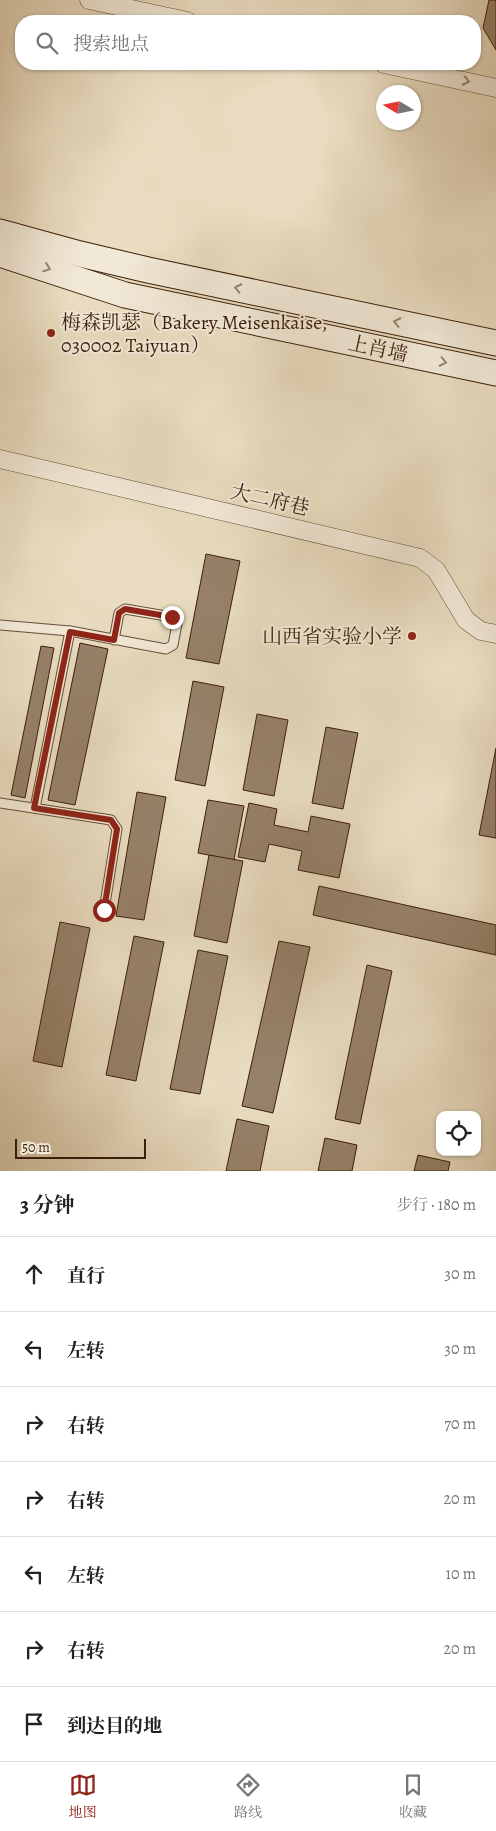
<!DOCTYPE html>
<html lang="zh">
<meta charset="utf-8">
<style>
:root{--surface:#fff;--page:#f6f6f6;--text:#222;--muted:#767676;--line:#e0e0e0;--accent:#8f2418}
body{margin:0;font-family:Alegreya,"Noto Serif SC",serif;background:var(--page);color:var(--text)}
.controls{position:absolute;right:15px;bottom:15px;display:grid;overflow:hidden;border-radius:10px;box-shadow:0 1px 4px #0004}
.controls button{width:45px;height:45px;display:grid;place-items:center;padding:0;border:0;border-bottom:1px solid var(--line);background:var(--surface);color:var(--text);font:25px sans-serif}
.compass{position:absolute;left:376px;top:85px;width:45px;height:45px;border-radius:50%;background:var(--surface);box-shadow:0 1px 4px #0004;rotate:280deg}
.scale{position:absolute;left:15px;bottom:12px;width:131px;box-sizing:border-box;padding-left:5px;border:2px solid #3c1f0a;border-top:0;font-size:14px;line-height:18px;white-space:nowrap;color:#3c1f0a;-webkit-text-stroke:4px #f1e8d6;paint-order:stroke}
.stop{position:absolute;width:15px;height:15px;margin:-11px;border:4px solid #8f2418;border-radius:50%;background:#fff}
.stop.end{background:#8f2418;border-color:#fff;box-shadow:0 1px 5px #0008}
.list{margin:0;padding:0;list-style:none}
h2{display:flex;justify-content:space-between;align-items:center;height:65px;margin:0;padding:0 20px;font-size:21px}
h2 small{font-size:16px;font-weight:400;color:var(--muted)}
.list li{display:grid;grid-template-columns:32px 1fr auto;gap:15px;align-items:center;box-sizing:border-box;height:75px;padding:0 20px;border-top:1px solid var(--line)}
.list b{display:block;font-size:19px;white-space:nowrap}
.list em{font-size:16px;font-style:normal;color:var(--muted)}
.icon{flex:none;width:28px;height:28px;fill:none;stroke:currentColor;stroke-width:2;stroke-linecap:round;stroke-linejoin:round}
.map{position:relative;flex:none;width:496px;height:1171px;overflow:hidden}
.search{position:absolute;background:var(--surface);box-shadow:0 1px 4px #0004;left:15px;right:15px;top:15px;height:55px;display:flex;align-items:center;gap:12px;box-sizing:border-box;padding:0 18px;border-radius:20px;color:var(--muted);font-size:19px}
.sheet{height:590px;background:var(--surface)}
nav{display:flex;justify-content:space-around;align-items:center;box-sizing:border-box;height:70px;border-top:1px solid var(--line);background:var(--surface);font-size:14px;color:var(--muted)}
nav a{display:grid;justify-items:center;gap:2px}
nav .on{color:var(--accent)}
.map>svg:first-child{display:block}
.building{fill:#968169;stroke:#3c1f0a}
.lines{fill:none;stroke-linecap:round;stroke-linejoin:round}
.lane-casing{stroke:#674e38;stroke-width:11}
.street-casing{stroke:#674e38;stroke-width:19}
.secondary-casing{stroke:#3c1f0a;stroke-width:27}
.lane{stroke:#f1e8d6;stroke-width:9}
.street{stroke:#f1e8d6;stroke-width:18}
.secondary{stroke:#f1e8d6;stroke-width:25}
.oneway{stroke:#968470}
.route{stroke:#8f2418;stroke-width:6}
.poi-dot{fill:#8f2418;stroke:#f1e8d6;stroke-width:2}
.labels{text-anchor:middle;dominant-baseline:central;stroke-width:4;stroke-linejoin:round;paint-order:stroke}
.poi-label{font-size:20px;fill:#3c1f0a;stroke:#f1e8d6;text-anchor:start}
.street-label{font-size:20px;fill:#3c1f0a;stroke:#f1e8d6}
</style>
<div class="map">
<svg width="496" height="1171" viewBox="0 0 496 1171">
<rect width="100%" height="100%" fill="#e9dcc0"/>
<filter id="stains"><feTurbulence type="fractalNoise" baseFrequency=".004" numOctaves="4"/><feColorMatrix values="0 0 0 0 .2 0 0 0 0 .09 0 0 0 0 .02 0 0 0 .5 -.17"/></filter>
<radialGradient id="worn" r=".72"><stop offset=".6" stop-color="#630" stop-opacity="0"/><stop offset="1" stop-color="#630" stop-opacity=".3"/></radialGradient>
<g class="building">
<polygon points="489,0 496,0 496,50 483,28"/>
<polygon points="206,554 240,561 219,664 186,658"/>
<polygon points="80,643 108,649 75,805 48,800"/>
<polygon points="41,646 54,648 25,798 11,795"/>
<polygon points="193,681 224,687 205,786 175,780"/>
<polygon points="257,714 288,720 274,796 243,790"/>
<polygon points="326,727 358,733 343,809 312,803"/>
<polygon points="496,748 496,838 479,835"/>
<polygon points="137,792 166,797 144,920 116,916"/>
<polygon points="208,800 244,806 234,860 198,853"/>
<polygon points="249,803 277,809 274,825 308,832 311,816 350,824 339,878 298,870 302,851 269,844 265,862 238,857"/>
<polygon points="209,855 243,861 227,943 194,936"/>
<polygon points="319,886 496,925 496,955 313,915"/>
<polygon points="60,922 90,928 62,1067 33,1061"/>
<polygon points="134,936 164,942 136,1081 106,1075"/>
<polygon points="279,941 310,947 273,1113 242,1106"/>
<polygon points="198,950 228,956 200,1094 170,1089"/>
<polygon points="367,965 392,971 360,1124 335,1119"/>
<polygon points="237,1119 269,1126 260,1171 226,1171"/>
<polygon points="325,1138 357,1145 352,1171 318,1171"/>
<polygon points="418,1155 450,1162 448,1171 414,1171"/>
</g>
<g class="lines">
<g class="lane-casing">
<g id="lane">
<polyline points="0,625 70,631 166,649 173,645 177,624 172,617 125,609 119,613 114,640"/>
<polyline points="0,803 111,820 117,829 104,910"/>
<polyline points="35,808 70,631"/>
</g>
</g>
<g class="street-casing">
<g id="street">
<polyline points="89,0 187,21"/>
<polyline points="384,64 496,88"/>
<polyline points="0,459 420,558 436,570 466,620 481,631 496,634"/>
</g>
</g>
<g class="secondary-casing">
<g id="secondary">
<polyline points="0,232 80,254 148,270 496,343"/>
<polyline points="0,254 125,295 496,373"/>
</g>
</g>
<use href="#lane" class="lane"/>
<use href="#street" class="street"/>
<use href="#secondary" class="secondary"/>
</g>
<defs><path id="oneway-chevron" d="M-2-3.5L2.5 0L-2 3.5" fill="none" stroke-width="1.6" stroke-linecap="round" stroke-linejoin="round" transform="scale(1.25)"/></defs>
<g class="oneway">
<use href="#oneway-chevron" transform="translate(466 81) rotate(12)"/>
<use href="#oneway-chevron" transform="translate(47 268) rotate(19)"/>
<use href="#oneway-chevron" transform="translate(238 288) rotate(-168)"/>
<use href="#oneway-chevron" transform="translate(397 322) rotate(-168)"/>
<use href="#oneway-chevron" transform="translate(443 362) rotate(12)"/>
</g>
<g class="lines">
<polyline class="route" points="104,910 117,829 111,820 34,808 70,632 114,640 119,613 125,609 172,617"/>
</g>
<g class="poi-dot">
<circle cx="51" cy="333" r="5"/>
<circle cx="412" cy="636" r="5"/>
</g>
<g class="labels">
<g class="poi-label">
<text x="61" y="322">梅森凯瑟（Bakery Meisenkaise,<tspan x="61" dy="23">030002 Taiyuan）</tspan></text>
<text x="402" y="636" text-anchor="end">山西省实验小学</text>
</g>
<g class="street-label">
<text transform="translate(378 349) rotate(12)">上肖墙</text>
<text transform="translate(270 500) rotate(13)">大二府巷</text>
</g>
</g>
<rect width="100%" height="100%" filter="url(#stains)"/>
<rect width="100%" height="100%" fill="url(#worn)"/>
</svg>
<div class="controls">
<button><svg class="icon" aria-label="locate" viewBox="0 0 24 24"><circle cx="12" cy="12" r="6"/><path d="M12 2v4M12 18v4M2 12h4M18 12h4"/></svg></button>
</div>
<svg class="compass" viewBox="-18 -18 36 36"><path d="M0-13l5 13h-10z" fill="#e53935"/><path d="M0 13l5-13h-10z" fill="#767676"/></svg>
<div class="scale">50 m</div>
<div class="stop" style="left:104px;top:910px"></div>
<div class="stop end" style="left:172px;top:617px"></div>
<div class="search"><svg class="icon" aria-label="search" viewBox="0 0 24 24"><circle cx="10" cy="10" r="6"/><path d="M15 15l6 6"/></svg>搜索地点</div>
</div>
<section class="sheet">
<h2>3 分钟<small>步行 · 180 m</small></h2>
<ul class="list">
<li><svg class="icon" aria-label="ahead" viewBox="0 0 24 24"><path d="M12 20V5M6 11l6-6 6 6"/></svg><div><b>直行</b></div><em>30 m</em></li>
<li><svg class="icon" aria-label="left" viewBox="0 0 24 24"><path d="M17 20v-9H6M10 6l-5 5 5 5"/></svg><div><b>左转</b></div><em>30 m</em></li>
<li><svg class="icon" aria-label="right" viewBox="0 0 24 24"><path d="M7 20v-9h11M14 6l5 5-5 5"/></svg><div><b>右转</b></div><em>70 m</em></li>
<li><svg class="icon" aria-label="right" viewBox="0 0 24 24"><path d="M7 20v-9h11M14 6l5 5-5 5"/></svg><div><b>右转</b></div><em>20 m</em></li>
<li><svg class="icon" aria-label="left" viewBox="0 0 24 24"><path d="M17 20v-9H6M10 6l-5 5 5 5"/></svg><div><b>左转</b></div><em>10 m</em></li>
<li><svg class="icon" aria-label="right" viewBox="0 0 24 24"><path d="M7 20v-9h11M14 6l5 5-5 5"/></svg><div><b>右转</b></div><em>20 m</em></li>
<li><svg class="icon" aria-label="arrive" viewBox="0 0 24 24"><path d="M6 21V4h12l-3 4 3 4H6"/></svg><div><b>到达目的地</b></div></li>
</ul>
</section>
<nav>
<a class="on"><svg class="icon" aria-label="map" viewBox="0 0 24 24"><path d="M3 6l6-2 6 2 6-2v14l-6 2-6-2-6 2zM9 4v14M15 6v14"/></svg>地图</a>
<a><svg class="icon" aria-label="directions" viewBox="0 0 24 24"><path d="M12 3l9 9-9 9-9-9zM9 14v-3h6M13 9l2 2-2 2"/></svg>路线</a>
<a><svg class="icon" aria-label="saved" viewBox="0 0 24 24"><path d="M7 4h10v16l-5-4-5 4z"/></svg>收藏</a>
</nav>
